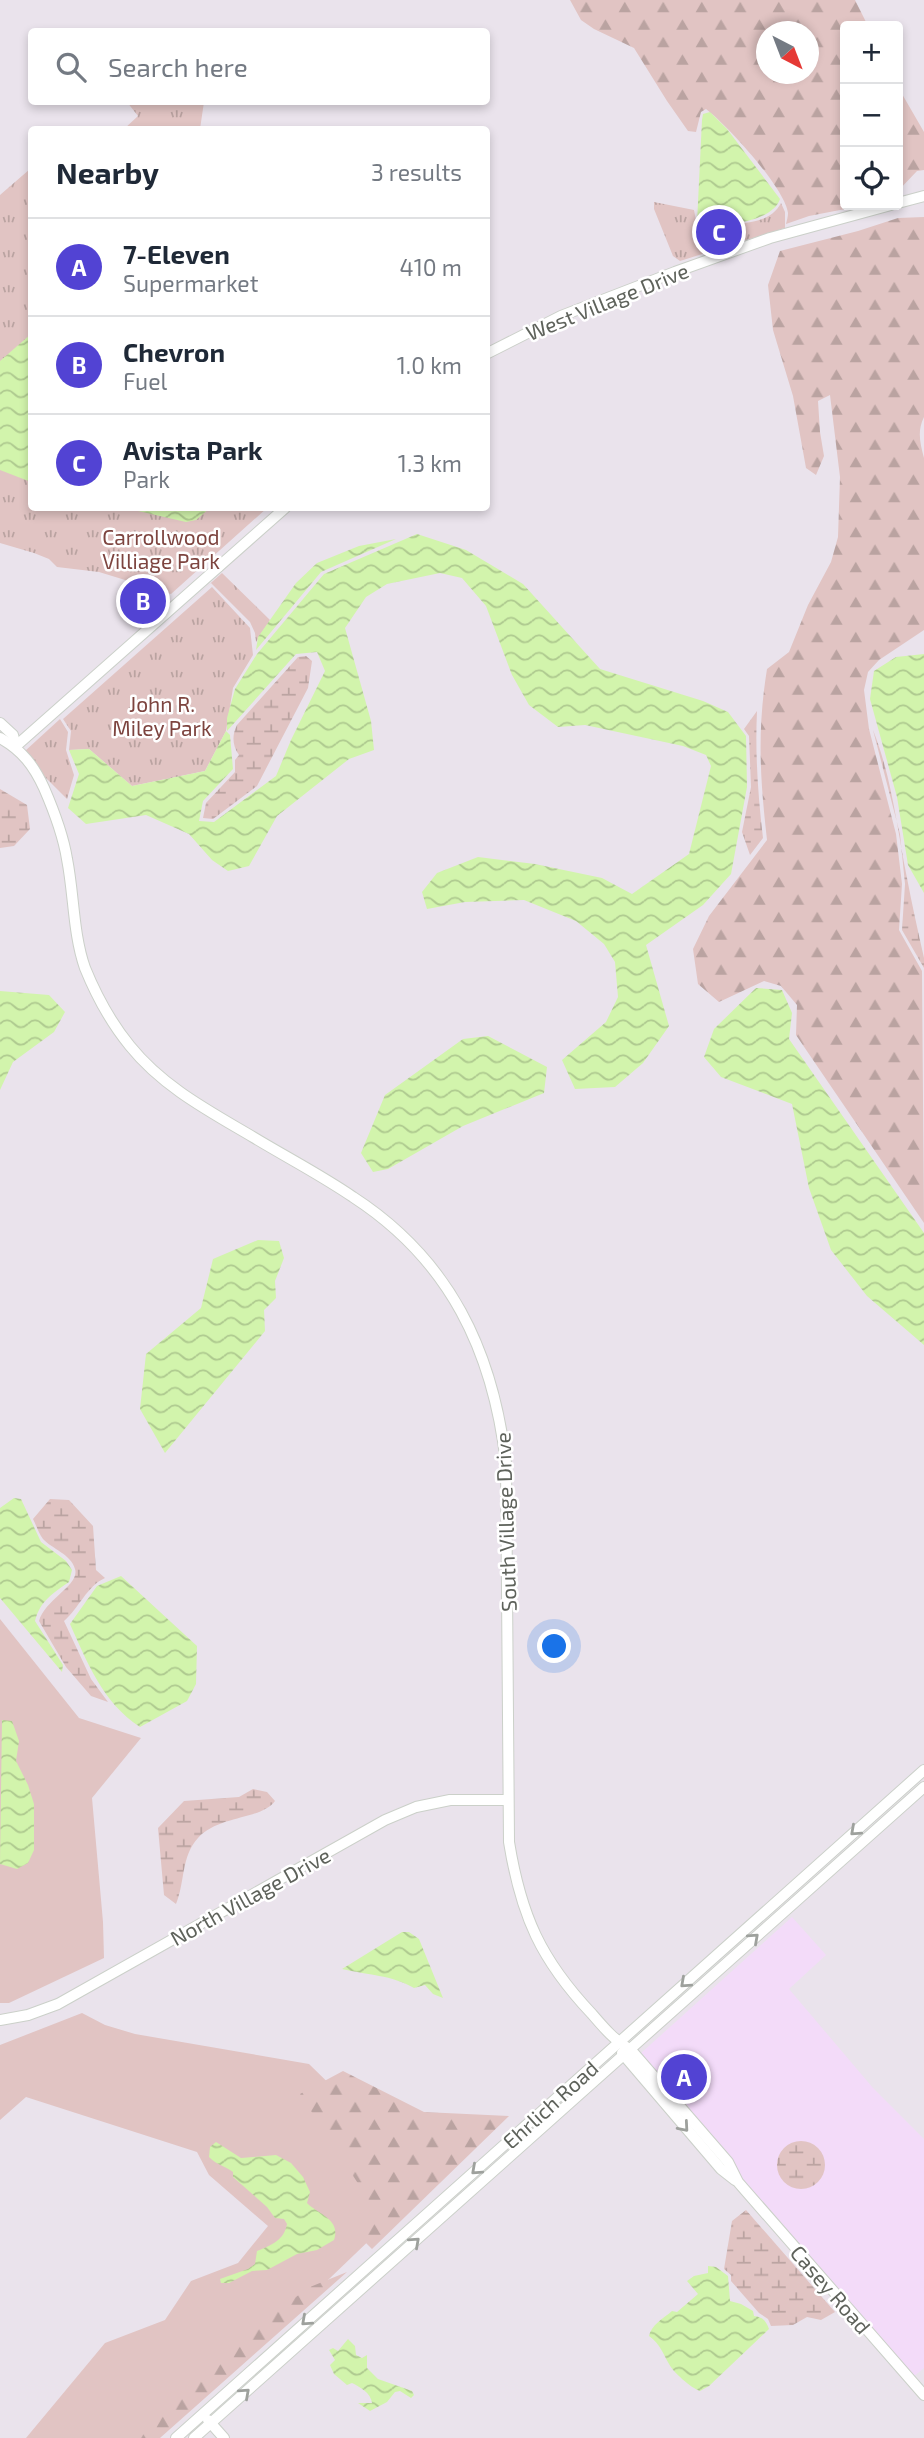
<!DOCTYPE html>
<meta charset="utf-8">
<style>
:root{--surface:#fff;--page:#f2f2f3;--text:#1f2937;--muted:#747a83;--line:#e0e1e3;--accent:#5243d3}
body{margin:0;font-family:"Exo 2",sans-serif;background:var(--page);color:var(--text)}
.controls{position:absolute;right:21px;top:21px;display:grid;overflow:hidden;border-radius:7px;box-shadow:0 4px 10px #0003}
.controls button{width:63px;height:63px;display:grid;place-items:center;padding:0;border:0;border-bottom:2px solid var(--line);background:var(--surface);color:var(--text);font:35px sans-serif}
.compass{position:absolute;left:756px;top:21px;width:63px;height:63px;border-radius:50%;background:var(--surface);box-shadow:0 4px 10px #0003;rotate:138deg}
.you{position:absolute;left:555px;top:1647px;width:24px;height:24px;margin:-18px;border:5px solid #fff;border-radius:50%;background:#1a73e8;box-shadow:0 0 0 10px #1a73e833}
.badge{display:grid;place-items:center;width:46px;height:46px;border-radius:50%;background:var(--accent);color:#fff;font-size:23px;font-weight:700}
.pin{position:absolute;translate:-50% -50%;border:4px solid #fff;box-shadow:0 2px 7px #0006}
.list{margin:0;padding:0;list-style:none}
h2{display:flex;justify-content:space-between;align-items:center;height:91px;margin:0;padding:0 28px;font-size:30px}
h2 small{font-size:23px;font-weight:400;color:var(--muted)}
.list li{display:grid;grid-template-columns:46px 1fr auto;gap:21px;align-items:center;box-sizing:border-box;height:98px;padding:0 28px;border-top:2px solid var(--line)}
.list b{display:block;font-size:26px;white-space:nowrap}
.list p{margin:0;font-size:23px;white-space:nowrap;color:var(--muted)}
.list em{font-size:23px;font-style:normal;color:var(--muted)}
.icon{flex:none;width:38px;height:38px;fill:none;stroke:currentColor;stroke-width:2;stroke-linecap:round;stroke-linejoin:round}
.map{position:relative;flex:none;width:924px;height:2438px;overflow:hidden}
.search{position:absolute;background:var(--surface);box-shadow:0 4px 10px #0003;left:28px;top:28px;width:462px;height:77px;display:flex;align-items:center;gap:18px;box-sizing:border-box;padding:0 24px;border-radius:7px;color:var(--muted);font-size:26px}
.panel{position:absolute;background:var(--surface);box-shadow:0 4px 10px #0003;left:28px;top:126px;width:462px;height:385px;border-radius:7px}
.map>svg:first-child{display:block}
.commercial{fill:#f3dbf9}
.green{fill:#e1c4c3}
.forest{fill:url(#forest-firs);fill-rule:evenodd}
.wetland{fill:url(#wetland-marsh)}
.park{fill:url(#park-tufts)}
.water{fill:url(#water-waves)}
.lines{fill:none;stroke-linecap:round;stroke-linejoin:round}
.secondary-casing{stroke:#cbd0c9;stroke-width:12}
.secondary{stroke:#fff;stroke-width:10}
.oneway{stroke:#9ea19d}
.labels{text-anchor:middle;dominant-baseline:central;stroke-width:5;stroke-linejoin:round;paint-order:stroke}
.street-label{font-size:21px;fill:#5e625b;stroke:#fff}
.park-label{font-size:21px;fill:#7d443f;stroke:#fff}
</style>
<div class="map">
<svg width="924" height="2438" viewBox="0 0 924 2438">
<defs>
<pattern id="forest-firs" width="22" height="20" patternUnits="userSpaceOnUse" patternTransform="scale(1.75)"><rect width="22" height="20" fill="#e1c4c3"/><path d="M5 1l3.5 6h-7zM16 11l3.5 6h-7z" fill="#baa3a1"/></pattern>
<pattern id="wetland-marsh" width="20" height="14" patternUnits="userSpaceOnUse" patternTransform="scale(1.75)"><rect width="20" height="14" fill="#e1c4c3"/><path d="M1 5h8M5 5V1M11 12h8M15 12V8" fill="none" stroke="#baa3a1"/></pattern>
<pattern id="park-tufts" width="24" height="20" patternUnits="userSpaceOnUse" patternTransform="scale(1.75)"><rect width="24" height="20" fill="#e1c4c3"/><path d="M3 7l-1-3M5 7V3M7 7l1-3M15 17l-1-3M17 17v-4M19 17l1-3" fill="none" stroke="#baa3a1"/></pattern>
<pattern id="water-waves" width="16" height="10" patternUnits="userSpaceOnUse" patternTransform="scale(1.75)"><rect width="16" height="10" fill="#d2f4ac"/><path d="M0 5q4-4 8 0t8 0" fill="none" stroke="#aec98f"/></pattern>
</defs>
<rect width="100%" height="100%" fill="#eae3ec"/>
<polygon class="commercial" points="792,1917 826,1955 789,1989 873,2088 924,2139 924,2368 913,2377 743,2182 640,2054"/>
<g class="green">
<polygon points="0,1619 79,1718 141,1738 92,1798 103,1922 104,1958 9,2003 0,2003"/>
<polygon points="82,2013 105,2025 135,2034 309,2064 430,2182 329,2279 151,2438 26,2438 105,2343 165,2320 191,2281 238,2263 268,2226 209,2175 197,2152 26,2097 0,2120 0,2045"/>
</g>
<g class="forest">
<path d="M570,0H855L868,26H845V205H866L809,216L786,224C787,220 788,216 788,213C785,188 726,124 706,109L701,112L696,132L688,131L667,101L634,48L594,29L581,20ZM766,32H808V74H766Z"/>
<polygon points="898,87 924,132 924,170 917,171 898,191"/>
<path d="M924,217V417C917,431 920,443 924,458V630L879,660L868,672L864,690L869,729L896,834L902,884L899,930L922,971L924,1223L796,1035L797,1005L781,986L764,981L719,1002L698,984L693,949L709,916L767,840C760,778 757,731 767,669L789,652L808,605L831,562L838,537L840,477L830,395L818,401L820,432L824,456L816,475L806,468L793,396L773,330L768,285L780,251L858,231L898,218Z"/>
<polygon points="343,2071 424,2112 509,2116 372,2249 362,2239 372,2205 300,2094"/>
<polygon points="347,2272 160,2438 129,2438 225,2359 235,2331 286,2304 310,2287"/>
</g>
<g class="wetland">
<path d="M306,656L312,661L308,688L257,786L213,819L203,818L206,803L235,772V760L239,755C232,745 232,735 237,725L298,657Z"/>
<path d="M757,711C755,754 758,796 763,838L750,855L742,832L751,787L749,736L744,729Z"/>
<path d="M873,730C892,778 897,828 907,878C912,905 918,931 924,958V968L902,930L905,884L900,834Z"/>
<polygon points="0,789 27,805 30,829 14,846 0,848"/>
<path d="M50,1499L69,1500L93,1526L96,1570L105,1578C87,1586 79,1608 64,1621L91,1679L108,1702L91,1696L66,1667L39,1621C45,1599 80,1585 75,1569C71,1554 52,1549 43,1539C39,1534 36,1525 33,1519Z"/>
<path d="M253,1789L267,1792L275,1801C261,1820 219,1815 198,1838C181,1856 185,1883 176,1904L164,1895L158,1828L184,1801L239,1797Z"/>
<circle cx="801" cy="2165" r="24"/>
<polygon points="746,2210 835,2312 821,2320 807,2317 793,2325 771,2326 768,2319 759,2313 731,2281 731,2275 724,2269 732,2221"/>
</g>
<g class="park">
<polygon points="127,102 204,102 200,129 124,129 138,116"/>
<polygon points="30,169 32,508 267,508 171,594 99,572 57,567 49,559 34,553 0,543 0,195"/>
<path d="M654,202L694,210L697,226C706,230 715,227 725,226C745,222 770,224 781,203L785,212V228L680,261L673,256L654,209Z"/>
<polygon points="222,573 270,620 256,642 255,633 250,622 211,583 157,631"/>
<polygon points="212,587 250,628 253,655 233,688 226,731 205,771 132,786 89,749 69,750 71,731 63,719"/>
<polygon points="60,719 68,732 66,750 74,775 67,799 41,773 25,751"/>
</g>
<g class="water">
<path d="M710,112L727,129L780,199C772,223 721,226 700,226L697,223L702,120L703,114Z"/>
<polygon points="31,334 31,482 0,470 0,361"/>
<polygon points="125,508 210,508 196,520 186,522"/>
<polygon points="417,534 466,550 523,584 600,669 703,701 728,712 746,736 747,787 731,874 703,905 646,945 669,1026 643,1063 615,1087 575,1089 562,1060 606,1022 618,997 615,962 604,944 576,921 524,900 465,902 427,909 422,892 437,873 478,857 535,864 602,878 632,894 689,854 711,766 706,755 683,746 585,725 558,727 529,705 512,675 486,606 462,578 440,573 387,584 366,597 345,628 371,721 374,750 349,759 277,816 249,866 228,871 212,860 189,834 146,815 86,824 68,808 79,774 69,750 89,749 132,786 205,771 226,731 230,735 233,769 203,801 199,821 214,822 276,776 291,740 325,671 317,652 296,654 227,731 227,718 235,689 257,654 324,574"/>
<polygon points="396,539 321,572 256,650 258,637 296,583 317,563 359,546"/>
<polygon points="924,654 924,893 908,865 897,797 870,699 874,671 896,657"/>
<polygon points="756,988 782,990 792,1013 789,1039 924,1233 924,1345 867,1296 831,1250 809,1188 792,1104 721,1077 704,1057 714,1029"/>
<polygon points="0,991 49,995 65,1012 54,1032 13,1062 0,1090"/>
<polygon points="488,1036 547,1067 544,1093 463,1126 388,1169 373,1172 361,1153 385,1095 463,1039"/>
<polygon points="258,1240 279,1241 284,1258 275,1281 276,1298 264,1310 265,1331 165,1453 140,1409 146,1354 201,1308 213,1259"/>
<path d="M14,1498L21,1499L41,1542L66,1561L72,1570L69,1582C53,1593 40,1601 35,1621L63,1665L62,1672L0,1598V1508Z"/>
<path d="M121,1576L197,1646L196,1684L187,1701L140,1727C103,1703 87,1662 70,1624L97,1586Z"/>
<polygon points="2,1720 12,1721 19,1741 16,1761 28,1785 34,1804 34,1850 28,1863 17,1869 0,1864"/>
<path d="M402,1932H409L419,1939L443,1998L433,1994L425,1985L414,1988C392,1975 367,1975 342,1969Z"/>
<path d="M216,2142L241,2158L276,2155L291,2163L303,2177L310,2192L307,2203C319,2215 341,2219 334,2240L317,2250L297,2254L267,2270L252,2271L229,2283H221L220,2279L248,2269L255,2264L257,2251C272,2245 284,2240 287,2224L284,2219L275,2218L267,2207L233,2177V2172C225,2166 217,2165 209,2157L210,2147Z"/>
<path d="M708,2266L716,2267L728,2276L730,2301L741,2304L753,2311L754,2316C763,2317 766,2321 769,2329L709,2386L700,2391C691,2388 673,2372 669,2364C662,2352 661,2345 649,2336C651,2325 664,2318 672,2311L677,2312L698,2294L687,2281L694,2276L708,2273Z"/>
<path d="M348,2339L355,2346L356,2355L362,2358L367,2355V2368L378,2379L412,2391L414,2395L411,2398L400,2391L395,2392L387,2402L370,2411L358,2403H372C371,2393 360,2387 352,2383L347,2385L334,2374L330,2365L335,2360L329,2350L333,2348L338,2351Z"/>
</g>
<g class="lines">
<g class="secondary-casing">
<g id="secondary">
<polyline points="898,203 924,196"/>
<polyline points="486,354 561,316 675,272 770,238 891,205"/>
<polyline points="0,723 13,735 16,746"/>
<path d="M0,738C22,750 34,766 44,788C54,811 63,834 67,859C74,894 73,934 85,968C96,995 112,1024 130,1046C163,1087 209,1111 253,1137C286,1157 321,1175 353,1197C450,1260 493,1351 506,1463L509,1842C521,1916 541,1960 592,2014C604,2028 615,2041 631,2050L728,2162L738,2182L924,2395"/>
<polyline points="16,746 285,508"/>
<polyline points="0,2020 28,2015 58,2004 385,1820 416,1807 450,1800 507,1800"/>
<polyline points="622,2053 721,2169 735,2180"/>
<polyline points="208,2420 224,2438"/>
<polyline points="176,2438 924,1770"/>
<polyline points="194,2438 924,1787"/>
</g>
</g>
<use href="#secondary" class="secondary"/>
</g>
<defs><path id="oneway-chevron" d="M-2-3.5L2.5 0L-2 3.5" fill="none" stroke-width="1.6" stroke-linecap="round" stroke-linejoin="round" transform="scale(1.75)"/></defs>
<g class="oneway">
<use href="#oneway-chevron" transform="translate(855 1831) rotate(138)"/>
<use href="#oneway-chevron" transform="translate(754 1938) rotate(-42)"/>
<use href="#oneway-chevron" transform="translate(685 1983) rotate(138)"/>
<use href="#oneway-chevron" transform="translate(684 2127) rotate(49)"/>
<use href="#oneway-chevron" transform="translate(476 2170) rotate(138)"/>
<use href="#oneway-chevron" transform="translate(415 2242) rotate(-42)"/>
<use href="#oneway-chevron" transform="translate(306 2321) rotate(138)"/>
<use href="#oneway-chevron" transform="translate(245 2393) rotate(-42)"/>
</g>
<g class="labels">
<g class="street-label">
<text transform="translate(607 301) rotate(-22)">West Village Drive</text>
<text transform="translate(505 1522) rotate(-92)">South Village Drive</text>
<text transform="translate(250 1896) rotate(-29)">North Village Drive</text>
<text transform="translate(550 2104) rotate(-42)">Ehrlich Road</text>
<text transform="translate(831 2289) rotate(49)">Casey Road</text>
</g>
<g class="park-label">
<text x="161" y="536">Carrollwood<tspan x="161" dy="24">Villiage Park</tspan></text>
<text x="162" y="703">John R.<tspan x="162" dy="24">Miley Park</tspan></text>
</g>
</g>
</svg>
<div class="controls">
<button>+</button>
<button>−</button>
<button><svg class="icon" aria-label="locate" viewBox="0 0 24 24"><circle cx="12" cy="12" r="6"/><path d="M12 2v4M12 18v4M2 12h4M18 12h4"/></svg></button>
</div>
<svg class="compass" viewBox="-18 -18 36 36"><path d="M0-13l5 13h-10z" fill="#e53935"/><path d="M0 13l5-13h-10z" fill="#747a83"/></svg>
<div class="you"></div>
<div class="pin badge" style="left:684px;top:2077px">A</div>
<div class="pin badge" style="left:143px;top:601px">B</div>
<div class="pin badge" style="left:719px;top:232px">C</div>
<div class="search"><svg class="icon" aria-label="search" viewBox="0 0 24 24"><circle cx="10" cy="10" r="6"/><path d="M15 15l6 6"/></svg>Search here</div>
<section class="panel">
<h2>Nearby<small>3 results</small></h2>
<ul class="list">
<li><span class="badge">A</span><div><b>7-Eleven</b><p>Supermarket</p></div><em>410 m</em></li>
<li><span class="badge">B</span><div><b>Chevron</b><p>Fuel</p></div><em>1.0 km</em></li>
<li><span class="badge">C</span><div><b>Avista Park</b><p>Park</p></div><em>1.3 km</em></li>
</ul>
</section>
</div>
